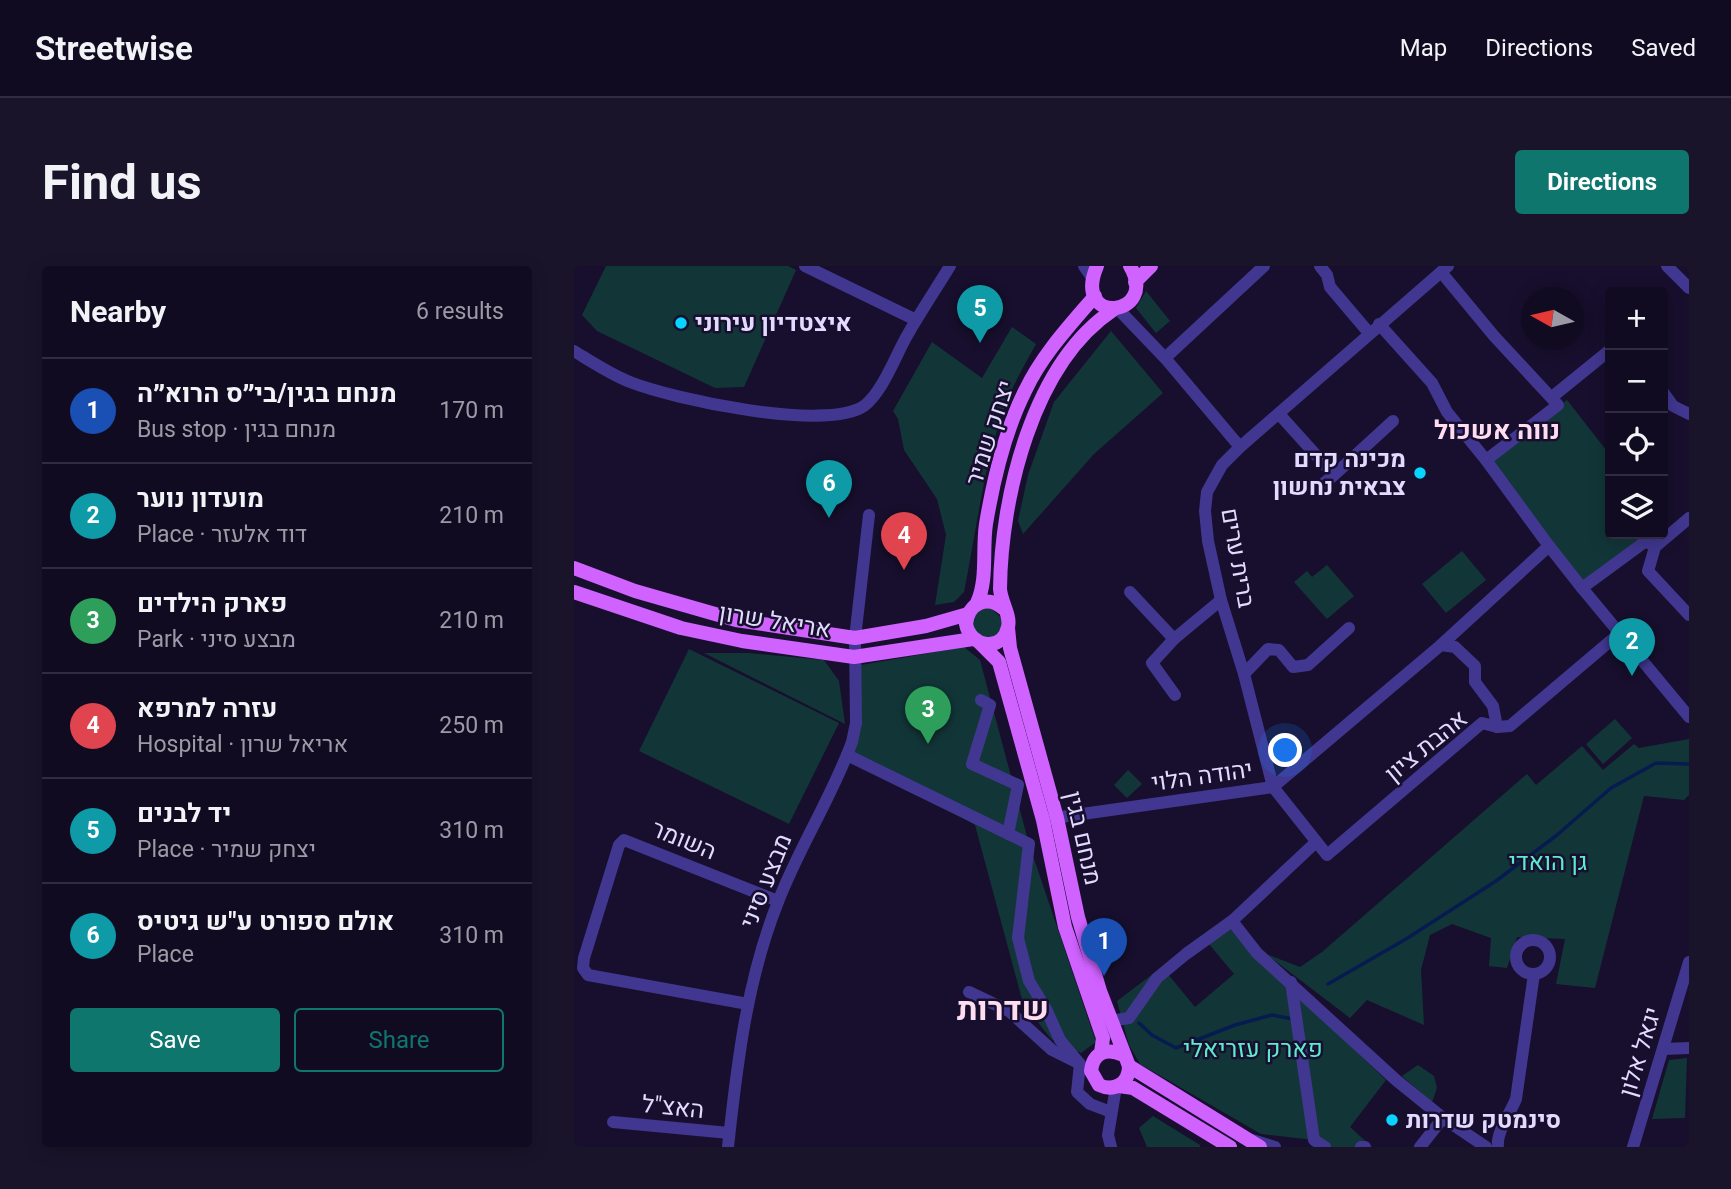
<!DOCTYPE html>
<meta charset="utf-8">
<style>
:root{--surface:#110b22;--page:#1a142a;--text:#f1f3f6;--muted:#9c9ba5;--line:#302b40;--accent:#0f766e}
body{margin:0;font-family:Roboto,Heebo,sans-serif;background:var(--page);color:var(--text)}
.controls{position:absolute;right:21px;top:21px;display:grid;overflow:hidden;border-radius:7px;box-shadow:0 4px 18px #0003}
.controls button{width:63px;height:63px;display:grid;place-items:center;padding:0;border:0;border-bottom:2px solid var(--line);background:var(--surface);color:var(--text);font:35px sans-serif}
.compass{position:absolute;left:947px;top:21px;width:63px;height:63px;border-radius:50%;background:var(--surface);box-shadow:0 4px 18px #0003;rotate:278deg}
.you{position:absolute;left:712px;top:485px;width:24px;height:24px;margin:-18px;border:5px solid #fff;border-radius:50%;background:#1a73e8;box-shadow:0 0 0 10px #1a73e833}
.badge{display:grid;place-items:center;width:46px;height:46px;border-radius:50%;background:var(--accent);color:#fff;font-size:23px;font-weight:700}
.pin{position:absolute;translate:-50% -58px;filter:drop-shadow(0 2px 4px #0008)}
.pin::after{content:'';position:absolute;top:37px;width:24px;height:21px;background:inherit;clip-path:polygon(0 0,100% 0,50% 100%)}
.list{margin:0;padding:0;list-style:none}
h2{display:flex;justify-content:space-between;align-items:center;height:91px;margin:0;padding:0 28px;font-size:30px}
h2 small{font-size:23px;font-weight:400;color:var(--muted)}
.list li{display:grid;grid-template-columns:46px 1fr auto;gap:21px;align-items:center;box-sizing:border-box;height:105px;padding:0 28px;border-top:2px solid var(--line)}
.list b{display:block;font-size:26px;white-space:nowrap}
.list p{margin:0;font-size:23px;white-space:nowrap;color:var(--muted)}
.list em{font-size:23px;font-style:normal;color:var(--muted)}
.actions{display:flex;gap:14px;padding:21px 28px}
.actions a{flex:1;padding:16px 0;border:2px solid var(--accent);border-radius:7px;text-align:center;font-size:24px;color:var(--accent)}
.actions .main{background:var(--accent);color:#fff}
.icon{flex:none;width:38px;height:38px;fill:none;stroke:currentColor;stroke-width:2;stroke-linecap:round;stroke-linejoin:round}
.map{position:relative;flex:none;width:1115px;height:881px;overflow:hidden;border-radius:7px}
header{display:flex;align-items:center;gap:42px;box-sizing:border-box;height:98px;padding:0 35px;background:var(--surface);border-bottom:2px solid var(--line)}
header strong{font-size:33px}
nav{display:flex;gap:38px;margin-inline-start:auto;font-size:24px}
.intro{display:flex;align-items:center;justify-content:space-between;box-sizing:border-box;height:168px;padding:0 42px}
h1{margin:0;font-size:49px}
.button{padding:18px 32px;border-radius:7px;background:var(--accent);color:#fff;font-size:24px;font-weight:700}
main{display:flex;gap:42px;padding:0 42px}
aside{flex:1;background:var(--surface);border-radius:7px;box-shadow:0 4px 18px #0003}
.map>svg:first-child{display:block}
.green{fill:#123638}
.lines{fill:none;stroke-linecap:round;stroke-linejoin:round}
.stream{stroke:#061b4f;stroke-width:3.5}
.minor{stroke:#413790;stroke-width:12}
.major{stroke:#d062ff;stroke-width:14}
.poi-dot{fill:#07d4ff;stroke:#170f2d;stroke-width:2.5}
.labels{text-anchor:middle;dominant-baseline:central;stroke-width:5;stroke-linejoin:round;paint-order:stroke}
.poi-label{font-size:24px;font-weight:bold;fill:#e2dbff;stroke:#170f2d;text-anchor:start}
.street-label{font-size:24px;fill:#e2dbff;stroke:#170f2d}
.park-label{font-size:24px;fill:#5cead1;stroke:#170f2d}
.neighbourhood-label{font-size:26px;font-weight:bold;fill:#ffddf0;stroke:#170f2d}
.district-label{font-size:32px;font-weight:bold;fill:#ffddf0;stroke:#170f2d}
</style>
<header>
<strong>Streetwise</strong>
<nav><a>Map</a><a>Directions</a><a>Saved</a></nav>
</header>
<div class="intro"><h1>Find us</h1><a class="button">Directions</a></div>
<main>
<aside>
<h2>Nearby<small>6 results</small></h2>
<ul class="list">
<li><span class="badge" style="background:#1a4fb4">1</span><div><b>מנחם בגין/בי״ס הרוא״ה</b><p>Bus stop · מנחם בגין</p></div><em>170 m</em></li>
<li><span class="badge" style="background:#0f9aa8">2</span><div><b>מועדון נוער</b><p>Place · דוד אלעזר</p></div><em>210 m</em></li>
<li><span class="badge" style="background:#2e9e5b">3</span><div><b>פארק הילדים</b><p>Park · מבצע סיני</p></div><em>210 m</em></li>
<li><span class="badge" style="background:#e0444e">4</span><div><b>עזרה למרפא</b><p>Hospital · אריאל שרון</p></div><em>250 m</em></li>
<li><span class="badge" style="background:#0f9aa8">5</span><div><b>יד לבנים</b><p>Place · יצחק שמיר</p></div><em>310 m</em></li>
<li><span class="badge" style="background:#0f9aa8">6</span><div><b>אולם ספורט ע&quot;ש גיטיס</b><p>Place</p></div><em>310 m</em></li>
</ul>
<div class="actions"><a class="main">Save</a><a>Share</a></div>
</aside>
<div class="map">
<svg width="1115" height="881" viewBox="0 0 1115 881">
<rect width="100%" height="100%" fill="#170f2d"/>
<g class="green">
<polygon points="32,0 214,0 222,4 170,121 141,122 23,65 8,49"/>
<polygon points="572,25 596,55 582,67 562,42"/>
<path d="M438,61L462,78C450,100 437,122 429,146C409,203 402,267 390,326L380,336L361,339L372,269L363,233L330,184L324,153L319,145L358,76L408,112Z"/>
<polygon points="537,65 589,127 520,188 449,268 444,255 454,209 480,136"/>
<polygon points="993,134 1036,189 1036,268 1084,268 1011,321 918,194"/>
<polygon points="888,285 912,314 872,347 848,318"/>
<polygon points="753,299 780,330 753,353 720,316 733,305 738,311"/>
<path d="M413,340C429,351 435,358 419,373L403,372L395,352Z"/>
<polygon points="390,381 406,394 455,578 522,776 507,787 477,773 449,737 401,559 338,522 276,495 287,399"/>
<polygon points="115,383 265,457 215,558 65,485"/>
<polygon points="130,387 175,387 250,394 265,415 271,458"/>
<polygon points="1041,453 1058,472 1029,498 1012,478"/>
<polygon points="1115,473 1115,529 1110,534 1070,530 1021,722 982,718 991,673 943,671 933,702 915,700 917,672 878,658 856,669 847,704 850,759 793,734 776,752 692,688 726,701 748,686 953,508 962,519 1008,480 1029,504 1060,478 1065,482"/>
<polygon points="554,504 568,518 553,532 540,519"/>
<polygon points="659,662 691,699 812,814 776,861 798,881 753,881 740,874 687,868 566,798 555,779 543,735 588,701 621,741 660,708 635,678"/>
<polygon points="1113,792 1111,852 1078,853 1095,794"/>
<polygon points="844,799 860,810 863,822 858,836 828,810"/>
<polygon points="579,850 626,879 626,881 573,881 565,862"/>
</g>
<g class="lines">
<g class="stream">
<polyline points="754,718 832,673 922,615 983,569 1037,522 1082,497 1115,498"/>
<polyline points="565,757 578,769 602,782 661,759 698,749 719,753"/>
</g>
<g class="minor">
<polyline points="231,0 342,54"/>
<polyline points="510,0 519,13"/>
<polyline points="746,0 753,9 756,21 795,67"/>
<polyline points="874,0 666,181 648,199 633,226 631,245 634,275 647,334 670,408 699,521 753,589 908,457 923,461 936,460 1047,366"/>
<polyline points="1093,0 1115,22"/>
<polyline points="867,6 920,70 984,139 912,194"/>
<polyline points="544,43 591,92 666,181"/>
<polyline points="805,58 858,117 873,146 912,194 975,280 867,379"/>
<path d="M0,85C18,96 36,108 56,116C99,133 251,166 290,140C309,126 322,88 334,68C347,45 362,23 376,0"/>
<polyline points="591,92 690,0"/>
<polyline points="1089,126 1099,140 1115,148"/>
<polyline points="978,131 1036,84"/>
<polyline points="705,148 760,209 819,155"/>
<polyline points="743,223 760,209"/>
<polyline points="1115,252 1081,281 1074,305 1115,349"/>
<polyline points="975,280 1008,322 1072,275 1081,281"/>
<polyline points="1008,322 1115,451"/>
<polyline points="556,326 600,373"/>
<polyline points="670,408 694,383 705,384 719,401 734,399 775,362"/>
<polyline points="601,429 578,397 600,373 647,334"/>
<polyline points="407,434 416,439 398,498 444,519 434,568"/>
<polyline points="273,489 455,578 444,672 455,715 472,743 486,774 506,798 503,826 516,838 537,846"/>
<polyline points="473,553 699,521 867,379 881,381 901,400 901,416 919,440 923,461"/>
<polyline points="658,655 683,687 822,814 869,852 912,881"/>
<circle cx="959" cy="691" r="17"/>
<polyline points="717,716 740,874 751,881"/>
<polyline points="395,726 435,745 478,784 502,796"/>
<polyline points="174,738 14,709 9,702 10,692 45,579 50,574 204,635"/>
<polyline points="536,755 555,752 583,712 612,688 658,655 741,577"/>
<polyline points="1089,783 1115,782"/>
<polyline points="39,856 155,867"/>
<polyline points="678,874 701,881"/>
<path d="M154,881C163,798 173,713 204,636C225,581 258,531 278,476L282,457L281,372L295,249"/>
<polyline points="537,881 534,869 542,821"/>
<polyline points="787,881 791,881"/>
<polyline points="846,881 869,852"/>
<path d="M924,881C922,866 936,848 942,833L960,708"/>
<polyline points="1059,881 1115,696"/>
</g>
<g class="major">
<path d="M523,0C497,61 586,51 556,0"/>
<polyline points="561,16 577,0"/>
<polyline points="0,302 61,325 162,354 281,372 352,360 394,348"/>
<polyline points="0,326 107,362 168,375 280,391 399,373"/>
<path d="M403,337C414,313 408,284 412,258C419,216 432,163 451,125C468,89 495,60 521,30"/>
<path d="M430,343C414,328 394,337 392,358C396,381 428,387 434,361C437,350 427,336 426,323C427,232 458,98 539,44"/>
<path d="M434,362L436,382L483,552L504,651L526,725L555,800C555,818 540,826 525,819L517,805C519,787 532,781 549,789"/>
<polyline points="406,377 425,396 469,554 491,661 529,772 527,787"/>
<polyline points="555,800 686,881"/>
<polyline points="545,820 559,822 656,881"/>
</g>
</g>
<g class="poi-dot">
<circle cx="107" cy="57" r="7"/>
<circle cx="846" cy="207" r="7"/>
<circle cx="818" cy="854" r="7"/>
</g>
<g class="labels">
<g class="poi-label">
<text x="121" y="57">איצטדיון עירוני</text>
<text x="832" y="193" text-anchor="end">מכינה קדם<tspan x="832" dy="28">צבאית נחשון</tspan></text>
<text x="832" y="854">סינמטק שדרות</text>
</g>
<g class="street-label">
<text transform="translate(416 167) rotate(-72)">יצחק שמיר</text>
<text transform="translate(664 292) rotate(80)">ברית ערים</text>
<text transform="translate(201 355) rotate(9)">אריאל שרון</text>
<text transform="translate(852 480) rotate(-39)">אהבת ציון</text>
<text transform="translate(628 510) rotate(-8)">יהודה הלוי</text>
<text transform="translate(509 572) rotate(77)">מנחם בגין</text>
<text transform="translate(110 574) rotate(22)">השומר</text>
<text transform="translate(192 615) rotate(-68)">מבצע סיני</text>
<text transform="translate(1066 786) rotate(-73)">יגאל אלון</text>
<text transform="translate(99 841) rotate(6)">האצ"ל</text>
</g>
<g class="park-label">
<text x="974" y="596">גן הואדי</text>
<text x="679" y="783">פארק עזריאלי</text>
</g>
<g class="neighbourhood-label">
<text x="923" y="164">נווה אשכול</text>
</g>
<g class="district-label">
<text x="429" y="743">שדרות</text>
</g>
</g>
</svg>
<div class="controls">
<button>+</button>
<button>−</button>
<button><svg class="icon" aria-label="locate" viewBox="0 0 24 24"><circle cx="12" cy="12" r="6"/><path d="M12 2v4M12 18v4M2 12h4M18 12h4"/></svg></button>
<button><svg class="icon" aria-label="layers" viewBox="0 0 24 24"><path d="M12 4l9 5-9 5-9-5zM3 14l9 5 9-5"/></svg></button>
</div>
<svg class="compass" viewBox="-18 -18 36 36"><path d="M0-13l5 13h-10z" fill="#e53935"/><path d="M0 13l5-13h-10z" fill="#9c9ba5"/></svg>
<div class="you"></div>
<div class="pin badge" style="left:530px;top:710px;background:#1a4fb4">1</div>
<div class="pin badge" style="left:1058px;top:410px;background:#0f9aa8">2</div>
<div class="pin badge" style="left:354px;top:478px;background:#2e9e5b">3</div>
<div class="pin badge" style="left:330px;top:304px;background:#e0444e">4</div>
<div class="pin badge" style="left:406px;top:77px;background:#0f9aa8">5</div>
<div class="pin badge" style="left:255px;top:252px;background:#0f9aa8">6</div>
</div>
</main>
